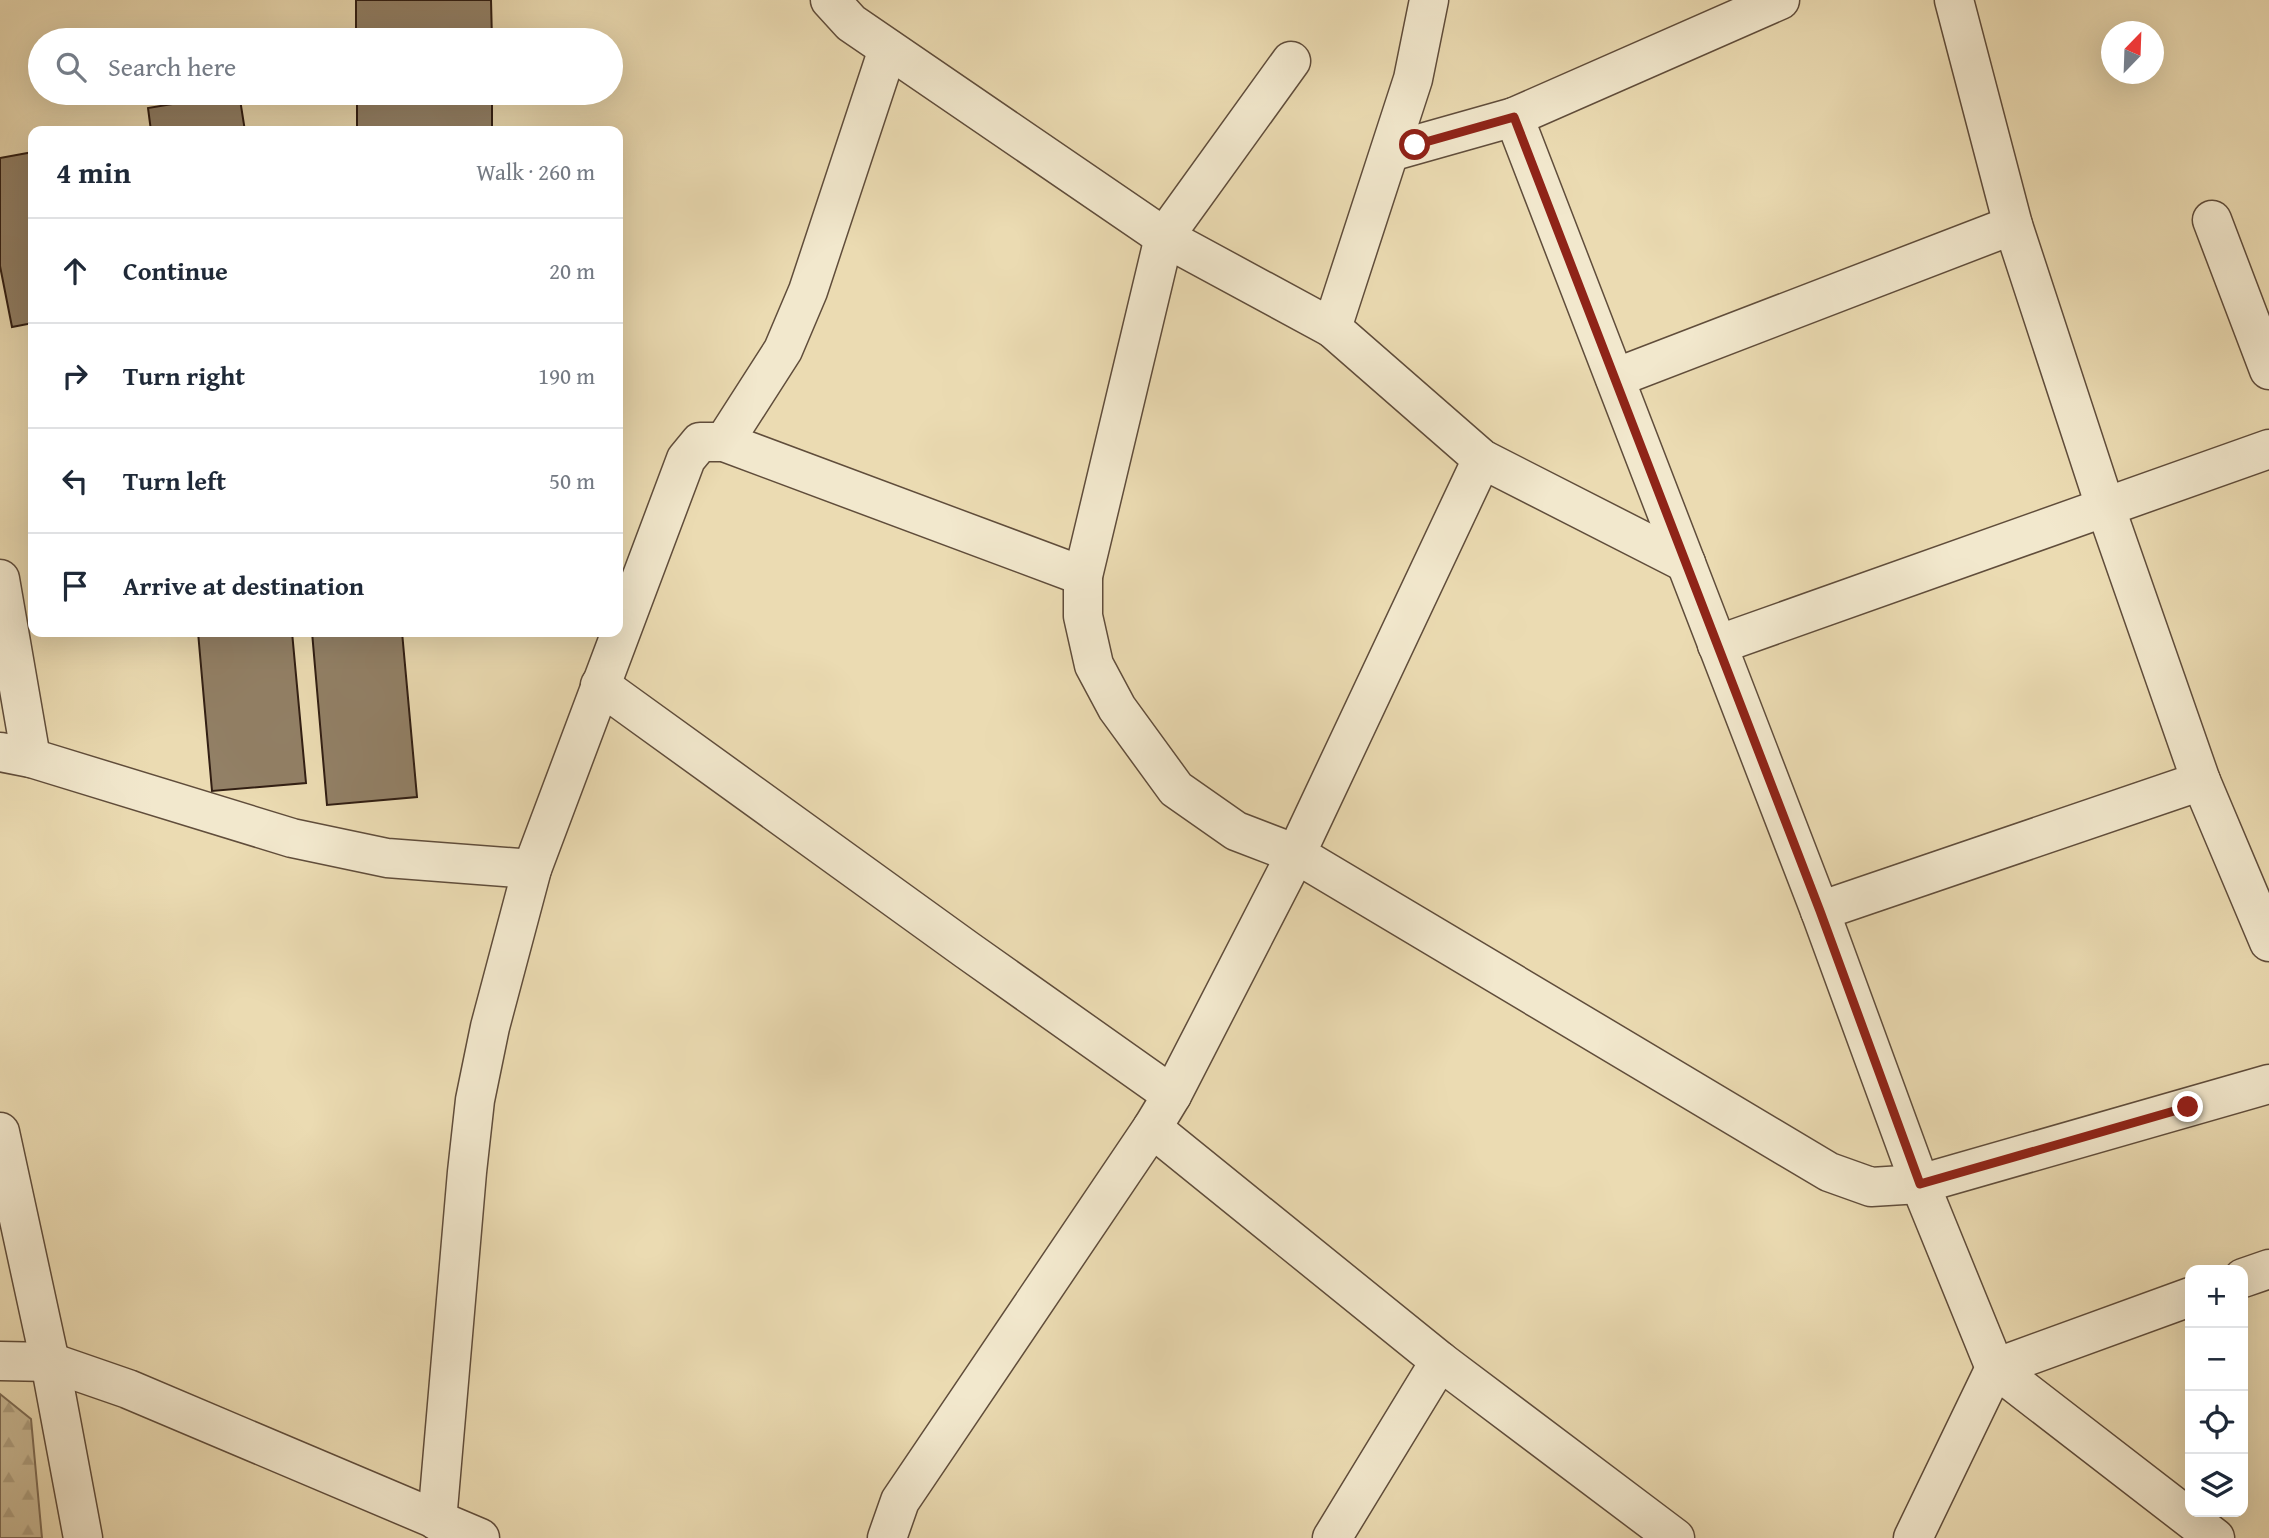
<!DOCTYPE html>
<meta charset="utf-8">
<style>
:root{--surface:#fff;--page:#f6f6f7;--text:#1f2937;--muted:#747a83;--line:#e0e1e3}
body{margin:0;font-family:"Gentium Book Plus",serif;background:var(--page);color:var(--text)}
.controls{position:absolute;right:21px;bottom:21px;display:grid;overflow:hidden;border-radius:14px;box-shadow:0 7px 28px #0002}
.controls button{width:63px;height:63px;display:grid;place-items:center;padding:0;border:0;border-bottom:2px solid var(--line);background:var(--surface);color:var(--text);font:35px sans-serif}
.compass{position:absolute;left:2101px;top:21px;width:63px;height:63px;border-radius:50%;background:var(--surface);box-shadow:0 7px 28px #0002;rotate:23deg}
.stop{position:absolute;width:21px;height:21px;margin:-16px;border:5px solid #8f2418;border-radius:50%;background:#fff}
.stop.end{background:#8f2418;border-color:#fff;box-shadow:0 2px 7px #0008}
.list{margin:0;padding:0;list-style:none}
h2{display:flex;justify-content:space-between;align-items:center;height:91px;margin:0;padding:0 28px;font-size:30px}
h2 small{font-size:23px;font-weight:400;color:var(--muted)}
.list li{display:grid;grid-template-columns:46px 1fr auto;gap:21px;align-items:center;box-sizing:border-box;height:105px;padding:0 28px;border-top:2px solid var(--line)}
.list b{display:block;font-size:26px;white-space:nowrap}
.list em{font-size:23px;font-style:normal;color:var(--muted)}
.icon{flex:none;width:38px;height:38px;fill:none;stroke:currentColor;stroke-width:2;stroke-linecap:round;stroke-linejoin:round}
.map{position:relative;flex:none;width:2269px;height:1538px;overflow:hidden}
.search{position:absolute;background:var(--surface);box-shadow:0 7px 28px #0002;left:28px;top:28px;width:595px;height:77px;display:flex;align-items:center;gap:18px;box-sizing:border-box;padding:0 24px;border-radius:38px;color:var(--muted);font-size:26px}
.panel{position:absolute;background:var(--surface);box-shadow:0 7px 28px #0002;left:28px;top:126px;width:595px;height:511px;border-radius:14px}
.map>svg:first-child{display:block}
.forest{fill:url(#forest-firs);stroke:#7e6c55;stroke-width:2}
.building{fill:#928066;stroke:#311e13;stroke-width:2}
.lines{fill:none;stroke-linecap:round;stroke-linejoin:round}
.street-casing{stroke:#604d3b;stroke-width:41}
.street{stroke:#f2e8cd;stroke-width:38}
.route{stroke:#8f2418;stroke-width:9}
</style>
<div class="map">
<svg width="2269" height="1538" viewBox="0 0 2269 1538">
<defs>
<pattern id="forest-firs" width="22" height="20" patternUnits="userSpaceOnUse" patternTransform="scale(1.75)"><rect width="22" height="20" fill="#cbbb97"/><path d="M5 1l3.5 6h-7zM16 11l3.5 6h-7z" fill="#afa081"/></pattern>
</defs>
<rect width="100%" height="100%" fill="#ebdbb2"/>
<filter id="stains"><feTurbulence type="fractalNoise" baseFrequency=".00286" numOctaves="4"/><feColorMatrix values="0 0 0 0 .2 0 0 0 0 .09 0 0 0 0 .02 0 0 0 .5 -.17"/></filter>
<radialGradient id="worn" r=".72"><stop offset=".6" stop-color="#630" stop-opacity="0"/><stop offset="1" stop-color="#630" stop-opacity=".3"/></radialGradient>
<polygon class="forest" points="0,1394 31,1419 42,1538 0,1538"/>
<g class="building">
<polygon points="356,0 491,0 492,40 356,40"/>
<polygon points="239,93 245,131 151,131 148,108"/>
<rect x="357" y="93" width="135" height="38"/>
<polygon points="33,152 33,323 12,327 0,266 0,158"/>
<polygon points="198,632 292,632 306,783 212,791"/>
<polygon points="312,632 402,632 417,797 327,805"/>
</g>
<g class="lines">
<g class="street-casing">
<g id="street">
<polyline points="830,0 851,23 1164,237 1332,328"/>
<polyline points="1429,0 1413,79 1332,328 1482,459 1686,563"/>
<polyline points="1780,0 1514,117 1820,911 1920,1184 1995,1368 2215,1538"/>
<polyline points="1954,0 2013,225 2105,506 2201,781 2269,942"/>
<polyline points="1291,61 1164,237 1083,576 1083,616 1094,665 1117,708 1176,789 1236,831 1296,854 1172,1095 1152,1128 1440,1361 1675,1538"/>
<polyline points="1390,152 1514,117"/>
<polyline points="2212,220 2269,370"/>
<polyline points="1615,378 2013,225"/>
<polyline points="724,442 783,350 808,291 888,49"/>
<polyline points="1482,459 1296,854 1829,1172 1871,1187 1920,1184 2269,1084"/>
<polyline points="0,579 31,758"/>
<polyline points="1717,645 2269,449"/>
<polyline points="600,685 967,950 1172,1095"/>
<polyline points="0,752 31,758 292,838 387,858 532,869"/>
<polyline points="1820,911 2201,781"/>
<polyline points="0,1132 50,1362 83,1538"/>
<polyline points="2243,1278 2269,1269"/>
<polyline points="0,1361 50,1362 128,1389 480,1538"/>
<polyline points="437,1521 467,1172 475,1100 490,1027 532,869 686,459 700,442 724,442 1083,576"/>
<polyline points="887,1538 900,1501 1152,1128"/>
<polyline points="1332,1538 1440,1361"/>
<polyline points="1913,1538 1995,1368 2190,1297"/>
</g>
</g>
<use href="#street" class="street"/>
</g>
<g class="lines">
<polyline class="route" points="1415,145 1514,117 1820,911 1920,1184 2188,1107"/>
</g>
<rect width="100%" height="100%" filter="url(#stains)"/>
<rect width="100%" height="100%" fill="url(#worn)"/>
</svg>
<div class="controls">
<button>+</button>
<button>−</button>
<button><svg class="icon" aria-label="locate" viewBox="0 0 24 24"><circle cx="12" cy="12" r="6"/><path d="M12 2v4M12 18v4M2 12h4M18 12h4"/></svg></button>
<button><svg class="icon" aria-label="layers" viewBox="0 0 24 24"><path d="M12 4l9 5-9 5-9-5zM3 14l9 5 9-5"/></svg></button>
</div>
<svg class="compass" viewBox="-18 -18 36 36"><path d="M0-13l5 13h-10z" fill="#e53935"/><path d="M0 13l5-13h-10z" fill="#747a83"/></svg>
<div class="stop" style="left:1415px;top:145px"></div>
<div class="stop end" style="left:2188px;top:1107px"></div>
<div class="search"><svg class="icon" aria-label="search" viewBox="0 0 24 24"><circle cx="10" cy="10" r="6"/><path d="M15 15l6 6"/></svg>Search here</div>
<section class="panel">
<h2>4 min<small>Walk · 260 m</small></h2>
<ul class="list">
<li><svg class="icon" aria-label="ahead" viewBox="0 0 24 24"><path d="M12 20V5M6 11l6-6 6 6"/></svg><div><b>Continue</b></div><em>20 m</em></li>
<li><svg class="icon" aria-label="right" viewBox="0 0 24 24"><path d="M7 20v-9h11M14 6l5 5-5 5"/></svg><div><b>Turn right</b></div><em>190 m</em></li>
<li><svg class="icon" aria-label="left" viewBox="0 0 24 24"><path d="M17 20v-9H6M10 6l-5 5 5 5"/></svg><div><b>Turn left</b></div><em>50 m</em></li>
<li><svg class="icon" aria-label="arrive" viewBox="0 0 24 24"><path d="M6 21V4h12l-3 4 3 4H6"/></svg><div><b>Arrive at destination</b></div></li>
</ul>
</section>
</div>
